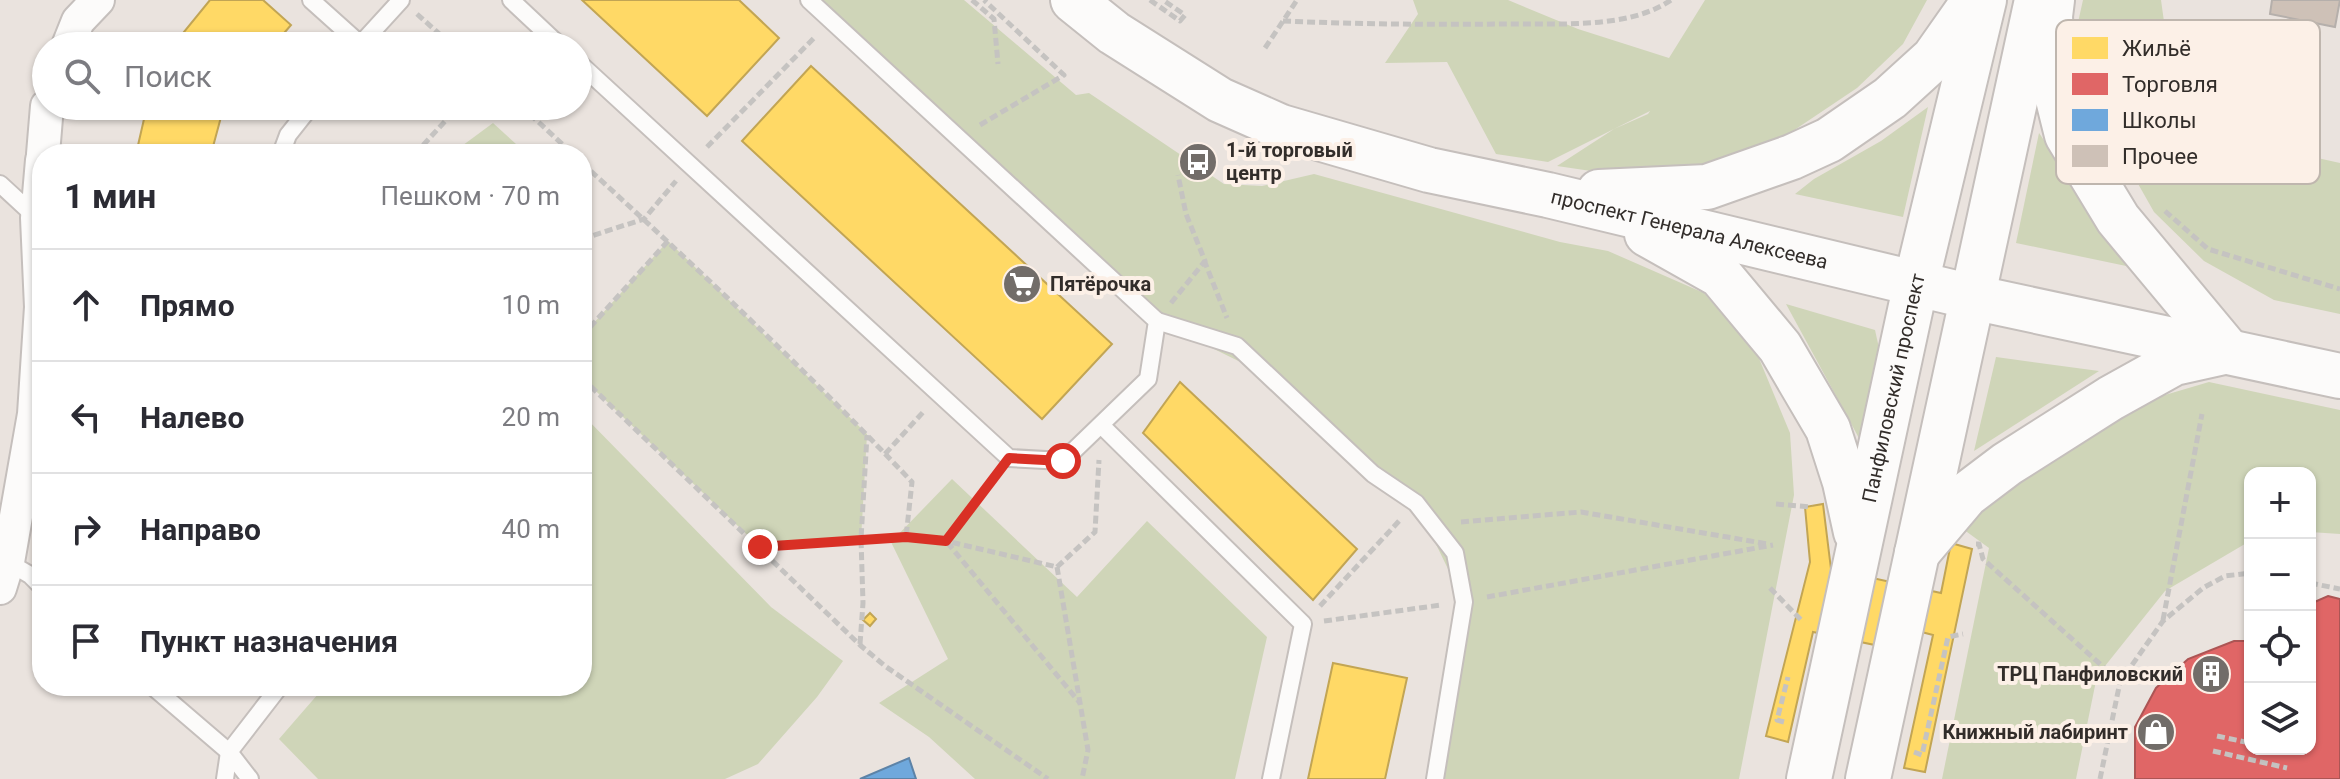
<!DOCTYPE html>
<html lang="ru">
<meta charset="utf-8">
<style>
:root{--surface:#fff;--page:#f2f2f3;--text:#2b2b33;--muted:#7c7c81;--line:#e1e1e2}
body{margin:0;font-family:Roboto,sans-serif;background:var(--page);color:var(--text)}
.controls{position:absolute;right:24px;bottom:24px;display:grid;overflow:hidden;border-radius:16px;box-shadow:0 2px 6px #0004}
.controls button{width:72px;height:72px;display:grid;place-items:center;padding:0;border:0;border-bottom:2px solid var(--line);background:var(--surface);color:var(--text);font:40px sans-serif}
.stop{position:absolute;width:24px;height:24px;margin:-18px;border:6px solid #d93025;border-radius:50%;background:#fff}
.stop.end{background:#d93025;border-color:#fff;box-shadow:0 2px 8px #0008}
.list{margin:0;padding:0;list-style:none}
h2{display:flex;justify-content:space-between;align-items:center;height:104px;margin:0;padding:0 32px;font-size:34px}
h2 small{font-size:26px;font-weight:400;color:var(--muted)}
.list li{display:grid;grid-template-columns:52px 1fr auto;gap:24px;align-items:center;box-sizing:border-box;height:112px;padding:0 32px;border-top:2px solid var(--line)}
.list b{display:block;font-size:30px;white-space:nowrap}
.list em{font-size:26px;font-style:normal;color:var(--muted)}
.icon{flex:none;width:44px;height:44px;fill:none;stroke:currentColor;stroke-width:2;stroke-linecap:round;stroke-linejoin:round}
.map{position:relative;flex:none;width:2340px;height:779px;overflow:hidden}
.search{position:absolute;background:var(--surface);box-shadow:0 2px 6px #0004;left:32px;top:32px;width:560px;height:88px;display:flex;align-items:center;gap:20px;box-sizing:border-box;padding:0 28px;border-radius:44px;color:var(--muted);font-size:30px}
.panel{position:absolute;background:var(--surface);box-shadow:0 2px 6px #0004;left:32px;top:144px;width:560px;height:552px;border-radius:32px}
.map>svg:first-child{display:block}
.green{fill:#cfd5b8}
.homes{fill:#ffd966;stroke:#c2a554;stroke-width:2}
.shops{fill:#e06666;stroke:#ac5554;stroke-width:2}
.schools{fill:#6fa8dc;stroke:#5d83a7;stroke-width:2}
.building{fill:#cec1b7;stroke:#b5afab;stroke-width:2}
.lines{fill:none;stroke-linecap:round;stroke-linejoin:round}
.lane-casing{stroke:#c5bfbc;stroke-width:20}
.street-casing{stroke:#c5bfbc;stroke-width:36}
.secondary-casing{stroke:#c5bfbc;stroke-width:48}
.primary-casing{stroke:#c5bfbc;stroke-width:48}
.path{stroke:#c5c3c1;stroke-width:5;stroke-dasharray:8 4;stroke-linecap:butt}
.lane{stroke:#fcfbfa;stroke-width:16}
.street{stroke:#fcfbfa;stroke-width:32}
.secondary{stroke:#fcfbfa;stroke-width:44}
.primary{stroke:#fcfbfa;stroke-width:44}
.route{stroke:#d93025;stroke-width:10}
.labels{text-anchor:middle;dominant-baseline:central;stroke-width:8;stroke-linejoin:round;paint-order:stroke}
.poi-label{font-size:20px;font-weight:bold;fill:#322d2a;stroke:#fcf0e7;text-anchor:start}
.street-label{font-size:20px;fill:#322d2a;stroke:#fcf0e7}
.key{fill:#fcf0e7;stroke:#bfb6ae;stroke-width:2}
.key-label{font-size:22px;fill:#322d2a}
</style>
<div class="map">
<svg width="2340" height="779" viewBox="0 0 2340 779">
<rect width="100%" height="100%" fill="#eae3de"/>
<g class="green">
<polygon points="809,0 964,0 1076,95 1089,93 1224,184 1262,186 1314,174 1560,242 1608,251 1704,293 1758,356 1790,433 1794,495 1739,779 1435,779 1464,602 1416,503 1271,377 1157,321"/>
<polygon points="1413,0 1508,0 1578,29 1669,58 1705,0 1927,0 1903,44 1857,88 1760,153 1673,183 1557,166 1614,129 1648,114 1650,111 1548,162 1496,154 1447,62 1385,63 1418,14"/>
<polygon points="2083,0 2161,0 2172,79 2245,142 2340,163 2340,314 2274,300 2204,261 2154,212 2081,83 2075,36"/>
<polygon points="1928,107 1903,217 1795,194 1814,179 1881,141"/>
<polygon points="493,123 527,154 451,154"/>
<polygon points="2039,133 2131,267 2016,243"/>
<polygon points="668,241 867,434 861,539 760,547 582,378 582,336"/>
<polygon points="1786,304 1875,330 1879,348 1860,440"/>
<polygon points="1996,357 2099,371 1974,451"/>
<polygon points="2209,382 2340,410 2340,534 2310,532 2310,473 2250,473 2250,541 2165,591 2097,676 2076,779 1942,779 1989,548 1956,524 2148,400"/>
<polygon points="582,414 771,607 843,661 817,697 758,764 725,779 318,779 279,739 325,686 582,686"/>
<polygon points="952,479 1077,597 1147,521 1267,637 1235,779 975,779 929,737 879,703 948,659 891,542"/>
</g>
<g class="homes">
<polygon points="210,0 263,0 291,25 273,46 175,46 179,38"/>
<polygon points="582,0 739,0 779,38 707,116"/>
<polygon points="811,66 1112,344 1042,419 742,141"/>
<polygon points="147,106 217,106 213,113 221,117 211,154 136,154"/>
<polygon points="1180,382 1357,549 1313,600 1143,433"/>
<polygon points="1823,504 1831,569 1941,593 1951,543 1972,549 1925,772 1904,768 1933,635 1895,625 1889,648 1813,632 1788,742 1766,736 1810,562 1805,507"/>
<polygon points="870,613 876,619 870,626 863,620"/>
<polygon points="1333,663 1407,678 1385,779 1308,779"/>
</g>
<polygon class="shops" points="2328,596 2340,599 2340,779 2135,779 2135,727 2156,688 2188,659 2234,641 2250,641 2250,749 2310,749 2310,604"/>
<polygon class="schools" points="909,758 916,779 860,779"/>
<polygon class="building" points="2272,0 2340,0 2335,27 2270,14"/>
<g class="lines">
<g class="lane-casing">
<g id="lane">
<polyline points="311,0 360,44"/>
<polyline points="511,0 560,46"/>
<polyline points="359,46 401,0"/>
<polyline points="578,62 1009,458 1063,461 1148,379 1157,321 809,0"/>
<polyline points="281,154 288,135 311,106"/>
<polyline points="0,184 37,218"/>
<polyline points="1157,321 1237,346 1373,474 1416,503 1455,553 1464,602 1435,779"/>
<polyline points="1101,425 1303,624 1271,779"/>
<polyline points="4,560 30,575 42,587"/>
<polyline points="152,686 229,752 250,779"/>
<polyline points="225,779 229,752 280,686"/>
</g>
</g>
<g class="street-casing">
<g id="street">
<polyline points="68,46 78,21 98,0"/>
<polyline points="43,154 47,106"/>
<polyline points="0,588 8,562 34,414 41,307 37,218 42,160"/>
</g>
</g>
<g class="secondary-casing">
<g id="secondary">
<polyline points="2052,0 2050,16 2053,79 2067,135 2118,219 2228,351"/>
<polyline points="1972,297 2340,376"/>
<polyline points="1917,553 1966,495 2007,464 2111,398 2174,363 2228,351"/>
</g>
</g>
<g class="primary-casing">
<g id="primary">
<path id="s1" d="M1073,0L1114,33L1220,100L1281,127L1429,170L1548,195L1972,297"/>
<polyline points="1599,192 1707,187 1792,157 1829,140 1890,98 1934,58 1974,1"/>
<polyline points="1647,234 1720,275 1780,347 1828,429 1845,482 1856,532"/>
<path id="s2" d="M1809,779L1916,283L1984,0"/>
<polyline points="1868,779 2037,0"/>
</g>
</g>
<g class="path">
<polyline points="972,0 994,19 998,64"/>
<polyline points="1150,0 1180,21 1185,15 1163,0"/>
<polyline points="417,14 453,46"/>
<path d="M1283,21C1357,24 1430,25 1504,24C1555,23 1628,30 1671,0"/>
<polyline points="1265,48 1297,0"/>
<polyline points="521,106 573,154"/>
<polyline points="2103,110 2135,167"/>
<polyline points="980,125 1064,75 984,0"/>
<polyline points="707,147 815,37"/>
<polyline points="415,154 459,106"/>
<path d="M582,163C695,266 807,371 912,482L906,537"/>
<polyline points="2165,211 2208,249 2340,289"/>
<polyline points="582,239 644,219 676,181"/>
<polyline points="1204,260 1227,318"/>
<polyline points="1171,303 1205,261 1186,214 1178,175"/>
<polyline points="582,336 668,241"/>
<polyline points="582,378 860,645 885,666 1048,779"/>
<polyline points="885,454 925,410"/>
<polyline points="996,476 946,541 1080,703"/>
<polyline points="1776,504 1812,507"/>
<polyline points="1461,522 1581,512 1768,544"/>
<polyline points="1976,544 1979,544 1983,559 2120,682"/>
<polyline points="761,547 906,537 946,541 1057,567"/>
<polyline points="1057,567 1088,750 1082,779"/>
<polyline points="1057,567 1095,532 1099,460"/>
<polyline points="2310,583 2340,589"/>
<polyline points="1770,588 1802,621"/>
<polyline points="1487,597 1773,545"/>
<polyline points="1320,606 1400,520"/>
<polyline points="2163,620 2202,414"/>
<polyline points="1324,621 1441,605"/>
<polyline points="860,644 863,603 861,539 867,435"/>
<polyline points="1784,722 1777,720 1788,677"/>
<polyline points="2217,736 2250,743"/>
<polyline points="2276,749 2291,752"/>
<polyline points="2213,751 2287,768"/>
<polyline points="1914,752 1922,755 1948,637 1963,634"/>
<polyline points="2100,779 2120,682 2163,621 2203,588 2225,576 2250,573"/>
</g>
<use href="#lane" class="lane"/>
<use href="#street" class="street"/>
<use href="#secondary" class="secondary"/>
<use href="#primary" class="primary"/>
</g>
<g class="lines">
<polyline class="route" points="760,547 906,537 946,541 1009,458 1063,461"/>
</g>
<defs>
<g id="bus-disc" transform="scale(2)"><circle r="9.5" fill="#726d69" stroke="#fcf0e7"/><path d="M-5-6H5V4H4V6H2V4H-2V6H-4V4H-5ZM-3.5-4V0h7V-4ZM-3.5 1.2v1.5H-2V1.2ZM2 1.2v1.5H3.5V1.2Z" fill="#fff"/></g>
<g id="supermarket-disc" transform="scale(2)"><circle r="9.5" fill="#726d69" stroke="#fcf0e7"/><path d="M-6-5.5h2.5l.6 2H6L4.5 2H-2.5L-4.4-4H-6ZM-1.5 3.2a1.3 1.3 0 1 0 .1 0ZM3 3.2a1.3 1.3 0 1 0 .1 0Z" fill="#fff"/></g>
<g id="building-disc" transform="scale(2)"><circle r="9.5" fill="#726d69" stroke="#fcf0e7"/><path d="M-4-6H4V6H1V3H-1V6H-4ZM-2.5-4.3h1.7v1.8h-1.7ZM.8-4.3h1.7v1.8H.8ZM-2.5-1h1.7V.8h-1.7ZM.8-1h1.7V.8H.8Z" fill="#fff"/></g>
<g id="shop-disc" transform="scale(2)"><circle r="9.5" fill="#726d69" stroke="#fcf0e7"/><path d="M-5-2.5h2.3a2.7 3.5 0 0 1 5.4 0H5L5.5 6h-11ZM-1.5-2.5h3a1.5 2.3 0 0 0-3 0Z" fill="#fff"/></g>
</defs>
<g fill-rule="evenodd">
<use href="#bus-disc" x="1198" y="162"/>
<use href="#supermarket-disc" x="1022" y="284"/>
<use href="#building-disc" x="2211" y="674"/>
<use href="#shop-disc" x="2156" y="732"/>
</g>
<g class="labels">
<g class="poi-label">
<text x="1226" y="150">1-й торговый<tspan x="1226" dy="23">центр</tspan></text>
<text x="1050" y="284">Пятёрочка</text>
<text x="2183" y="674" text-anchor="end">ТРЦ Панфиловский</text>
<text x="2128" y="732" text-anchor="end">Книжный лабиринт</text>
</g>
<g class="street-label">
<text stroke="none"><textPath href="#s1" startOffset="666">проспект Генерала Алексеева</textPath></text>
<text stroke="none"><textPath href="#s2" startOffset="400">Панфиловский проспект</textPath></text>
</g>
</g>
<rect x="2056" y="20" width="264" height="164" rx="12" class="key"/>
<rect x="2072" y="37" width="36" height="22" fill="#ffd966"/>
<rect x="2072" y="73" width="36" height="22" fill="#e06666"/>
<rect x="2072" y="109" width="36" height="22" fill="#6fa8dc"/>
<rect x="2072" y="145" width="36" height="22" fill="#cec1b7"/>
<g class="key-label">
<text x="2122" y="56">Жильё</text>
<text x="2122" y="92">Торговля</text>
<text x="2122" y="128">Школы</text>
<text x="2122" y="164">Прочее</text>
</g>
</svg>
<div class="controls">
<button>+</button>
<button>−</button>
<button><svg class="icon" aria-label="locate" viewBox="0 0 24 24"><circle cx="12" cy="12" r="6"/><path d="M12 2v4M12 18v4M2 12h4M18 12h4"/></svg></button>
<button><svg class="icon" aria-label="layers" viewBox="0 0 24 24"><path d="M12 4l9 5-9 5-9-5zM3 14l9 5 9-5"/></svg></button>
</div>
<div class="stop" style="left:1063px;top:461px"></div>
<div class="stop end" style="left:760px;top:547px"></div>
<div class="search"><svg class="icon" aria-label="search" viewBox="0 0 24 24"><circle cx="10" cy="10" r="6"/><path d="M15 15l6 6"/></svg>Поиск</div>
<section class="panel">
<h2>1 мин<small>Пешком · 70 m</small></h2>
<ul class="list">
<li><svg class="icon" aria-label="ahead" viewBox="0 0 24 24"><path d="M12 20V5M6 11l6-6 6 6"/></svg><div><b>Прямо</b></div><em>10 m</em></li>
<li><svg class="icon" aria-label="left" viewBox="0 0 24 24"><path d="M17 20v-9H6M10 6l-5 5 5 5"/></svg><div><b>Налево</b></div><em>20 m</em></li>
<li><svg class="icon" aria-label="right" viewBox="0 0 24 24"><path d="M7 20v-9h11M14 6l5 5-5 5"/></svg><div><b>Направо</b></div><em>40 m</em></li>
<li><svg class="icon" aria-label="arrive" viewBox="0 0 24 24"><path d="M6 21V4h12l-3 4 3 4H6"/></svg><div><b>Пункт назначения</b></div></li>
</ul>
</section>
</div>
